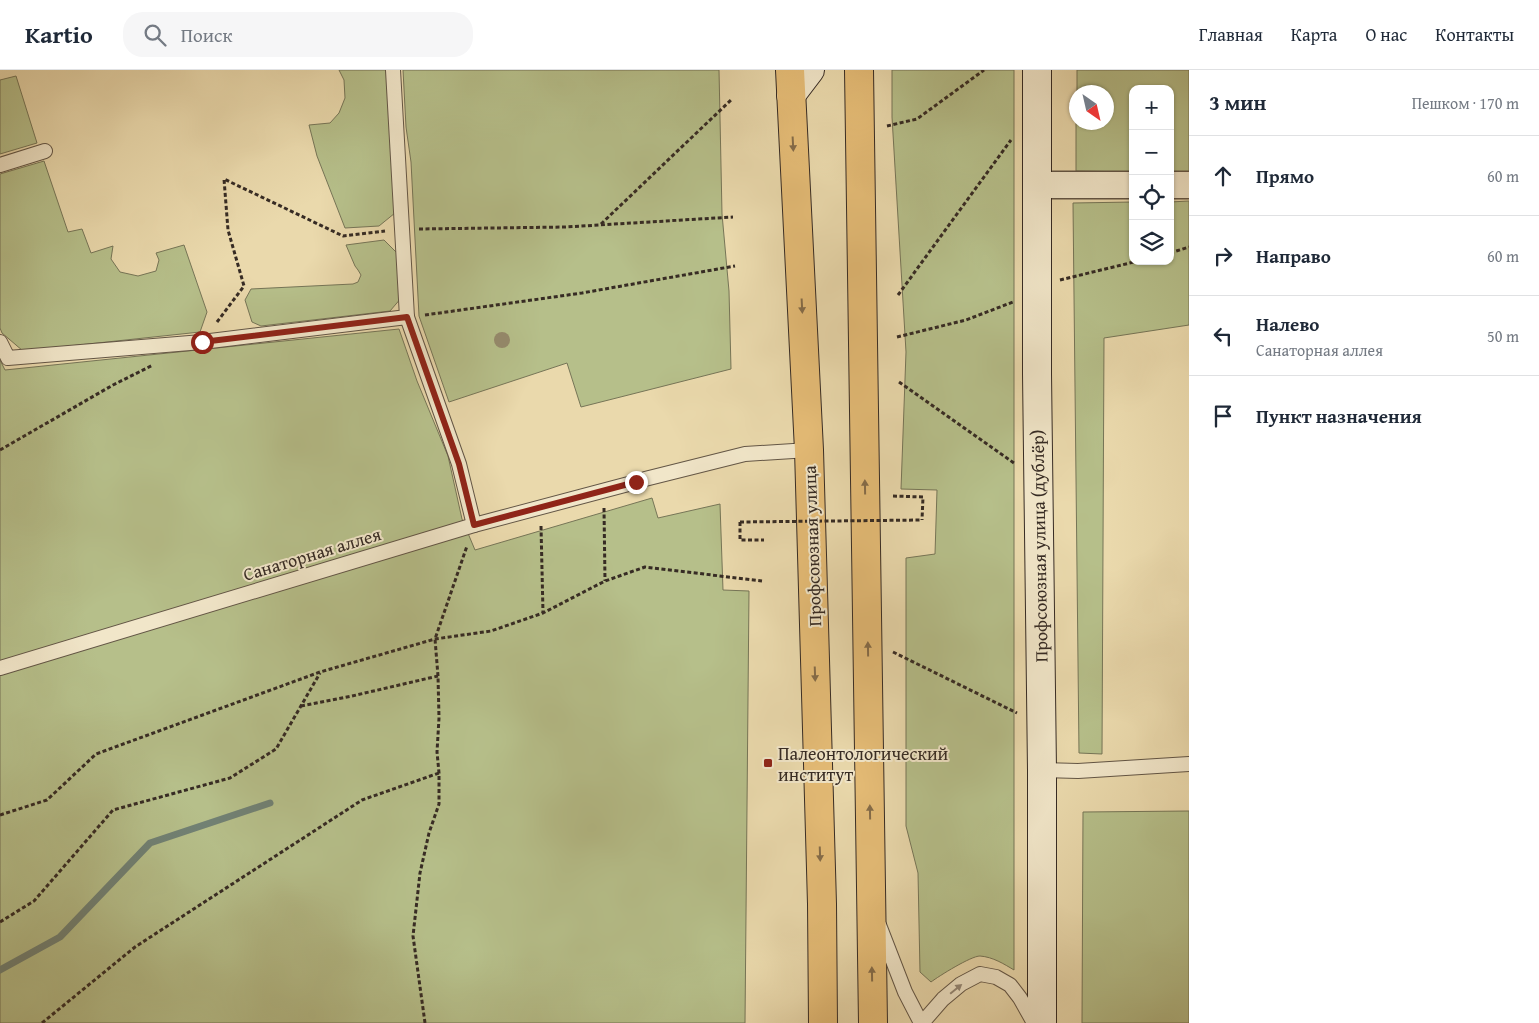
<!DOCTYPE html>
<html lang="ru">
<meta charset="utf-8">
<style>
:root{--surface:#fff;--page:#f6f6f7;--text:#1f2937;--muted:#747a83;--line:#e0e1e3}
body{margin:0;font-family:"Gentium Book Plus",serif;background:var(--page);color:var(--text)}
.controls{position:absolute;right:15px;top:15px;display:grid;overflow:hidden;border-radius:10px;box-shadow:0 1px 4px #0004}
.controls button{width:45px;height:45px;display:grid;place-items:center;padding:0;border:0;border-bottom:1px solid var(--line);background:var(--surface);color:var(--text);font:25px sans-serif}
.compass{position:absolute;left:1069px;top:15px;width:45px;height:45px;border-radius:50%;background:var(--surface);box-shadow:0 1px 4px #0004;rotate:146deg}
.stop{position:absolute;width:15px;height:15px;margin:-11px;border:4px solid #8f2418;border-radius:50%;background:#fff}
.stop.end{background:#8f2418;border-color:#fff;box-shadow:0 1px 5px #0008}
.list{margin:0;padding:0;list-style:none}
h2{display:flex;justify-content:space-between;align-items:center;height:65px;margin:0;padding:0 20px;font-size:21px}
h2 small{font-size:16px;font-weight:400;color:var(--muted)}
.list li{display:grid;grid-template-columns:32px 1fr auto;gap:15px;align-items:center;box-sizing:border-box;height:80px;padding:0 20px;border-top:1px solid var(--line)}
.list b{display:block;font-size:19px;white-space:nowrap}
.list p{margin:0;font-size:16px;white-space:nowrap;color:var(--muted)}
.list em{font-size:16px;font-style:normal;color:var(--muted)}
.icon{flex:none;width:28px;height:28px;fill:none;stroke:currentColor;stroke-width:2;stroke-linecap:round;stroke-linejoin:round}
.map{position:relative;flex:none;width:1189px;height:953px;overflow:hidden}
header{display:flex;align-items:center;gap:30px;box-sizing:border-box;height:70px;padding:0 25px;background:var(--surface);border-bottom:1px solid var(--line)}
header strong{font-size:24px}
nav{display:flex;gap:28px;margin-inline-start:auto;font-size:18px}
.search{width:350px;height:45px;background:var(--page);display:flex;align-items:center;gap:12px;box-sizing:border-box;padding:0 18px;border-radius:20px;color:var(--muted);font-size:19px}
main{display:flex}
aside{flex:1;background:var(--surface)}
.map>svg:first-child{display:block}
.green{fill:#b6bf8a;stroke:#767557}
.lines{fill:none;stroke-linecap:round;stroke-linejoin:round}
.stream{stroke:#718174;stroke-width:7}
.lane-casing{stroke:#635646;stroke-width:16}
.street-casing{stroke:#635646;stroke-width:29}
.secondary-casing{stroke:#362b24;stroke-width:30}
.primary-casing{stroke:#362b24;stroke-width:30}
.path{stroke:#362b24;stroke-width:3;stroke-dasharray:4 2.5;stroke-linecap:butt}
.lane{stroke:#f1e6c9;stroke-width:14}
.street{stroke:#f1e6c9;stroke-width:26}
.secondary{stroke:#f1e6c9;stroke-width:28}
.primary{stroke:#e5bc76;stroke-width:28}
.path-bridge{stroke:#362b24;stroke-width:3;stroke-dasharray:4 2.5;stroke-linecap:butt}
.tree{fill:#958a6c}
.oneway{fill:#856c49}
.oneway2{fill:#948876}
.route{stroke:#8f2418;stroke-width:6}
.poi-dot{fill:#8f2418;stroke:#f1e6c9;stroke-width:2}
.labels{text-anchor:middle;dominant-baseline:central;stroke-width:4;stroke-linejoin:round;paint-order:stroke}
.street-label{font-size:18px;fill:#362b24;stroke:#f1e6c9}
.poi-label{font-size:18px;fill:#362b24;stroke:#f1e6c9;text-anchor:start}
</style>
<header>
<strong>Kartio</strong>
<div class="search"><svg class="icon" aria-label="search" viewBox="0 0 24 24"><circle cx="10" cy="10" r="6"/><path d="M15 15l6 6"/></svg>Поиск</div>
<nav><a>Главная</a><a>Карта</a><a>О нас</a><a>Контакты</a></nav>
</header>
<main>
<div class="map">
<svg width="1189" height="953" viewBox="0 0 1189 953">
<rect width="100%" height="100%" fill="#ead9ac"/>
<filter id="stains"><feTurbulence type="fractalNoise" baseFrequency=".004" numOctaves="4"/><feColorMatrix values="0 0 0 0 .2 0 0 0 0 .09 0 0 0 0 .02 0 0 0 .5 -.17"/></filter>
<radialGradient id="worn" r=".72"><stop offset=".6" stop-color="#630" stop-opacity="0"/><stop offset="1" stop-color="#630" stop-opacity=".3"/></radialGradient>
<g class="green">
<polygon points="339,0 387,0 395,143 379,156 345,158 317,86 309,55 330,53 339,43 345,28 344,10"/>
<polygon points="403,0 719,0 722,144 729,221 731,299 581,337 567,293 449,332 419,246 411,92 406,57"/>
<path d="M892,0H1014V900C1004,894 993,887 980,886C971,886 939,906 931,912L920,902L918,803L906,756V488L935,484L937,420L901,419L906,282L892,47Z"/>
<polygon points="1077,0 1189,0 1189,102 1170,102 1170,19 1133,19 1133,102 1076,101 1076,26 1076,52 1106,52 1106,22 1077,22"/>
<polygon points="16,6 37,73 0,84 0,10"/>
<polygon points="44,91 68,162 82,159 91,183 113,176 111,189 120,202 138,206 156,201 159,190 156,183 184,175 207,242 200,262 23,281 2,263 0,258 0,104"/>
<polygon points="1189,131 1189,255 1104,268 1102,684 1079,683 1073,133 1133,132 1133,191 1170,191 1170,132"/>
<polygon points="384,170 397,183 402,227 390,241 261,256 252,252 245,230 251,219 353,214 358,212 361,205 358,200 355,196 346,175"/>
<polygon points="399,259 417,311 448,386 462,449 475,480 652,428 658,448 720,434 723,520 749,521 745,953 0,953 0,290 5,300"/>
<polygon points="1189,741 1189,953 1082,953 1083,742"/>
</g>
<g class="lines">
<polyline class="stream" points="0,900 60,867 150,773 270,733"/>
<g class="lane-casing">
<g id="lane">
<polyline points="393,0 407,247"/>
<polyline points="0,95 45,81"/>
<polyline points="0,272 8,288 202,272 407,247 459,394 474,455"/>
<polyline points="645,409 745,384 809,380"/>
<polyline points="0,598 474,455 636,412"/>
<polyline points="1042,700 1078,701 1189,694"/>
<polyline points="879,855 905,922 921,953"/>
<polyline points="922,953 943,929 961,914 980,904 996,907 1010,915 1020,928 1034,953"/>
</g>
</g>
<g class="street-casing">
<g id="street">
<polyline points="1037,115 1133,115"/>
<polyline points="1170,115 1189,115"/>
</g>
</g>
<g class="secondary-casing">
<g id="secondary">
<polyline points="1037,0 1037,304 1042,700 1042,953"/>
<polyline points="791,25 810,0"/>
</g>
</g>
<g class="primary-casing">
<g id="primary">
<polyline points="790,0 809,380 822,834 823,953"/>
<polyline points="859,0 873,953"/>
</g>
</g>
<g class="path">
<polyline points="887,56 917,49 984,0"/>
<polyline points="601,154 732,29"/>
<polyline points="419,159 565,157 733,147"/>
<polyline points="1170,183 1189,177"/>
<polyline points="1060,210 1138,191"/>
<polyline points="898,225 1011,70"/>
<polyline points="425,245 582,223 735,196"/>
<polyline points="217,252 244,216 228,160 224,109 343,166 385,161"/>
<polyline points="897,267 966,250 1013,232"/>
<polyline points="899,312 1014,393"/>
<polyline points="0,380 113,315 153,295"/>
<polyline points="893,426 923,427 922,450"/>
<polyline points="604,438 605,511"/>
<polyline points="740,452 740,470 764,470"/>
<polyline points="541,456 543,543"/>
<polyline points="893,582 1017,643"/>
<polyline points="301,636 352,626 438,606"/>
<polyline points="0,745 47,730 96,684 320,602 435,569 491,561 543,543 605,511 645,497 762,511"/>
<polyline points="0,852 34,831 113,740 230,708 276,679 320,603"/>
<polyline points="42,953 135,877 362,730 439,703"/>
<polyline points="425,953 413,866 420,803 429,763 439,734 439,703 437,682 439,648 438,606 435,569 467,476"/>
</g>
<use href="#lane" class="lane"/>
<use href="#street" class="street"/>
<use href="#secondary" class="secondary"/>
<use href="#primary" class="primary"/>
<polyline class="path-bridge" points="740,452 922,450"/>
</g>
<circle class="tree" cx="502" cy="270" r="8"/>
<defs><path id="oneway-solid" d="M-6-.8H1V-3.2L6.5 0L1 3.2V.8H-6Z" transform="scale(1.25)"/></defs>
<g class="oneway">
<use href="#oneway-solid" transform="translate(793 74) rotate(87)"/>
<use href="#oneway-solid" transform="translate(802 236) rotate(87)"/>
<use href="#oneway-solid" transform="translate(865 417) rotate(-91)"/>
<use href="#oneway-solid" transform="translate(868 579) rotate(-91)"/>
<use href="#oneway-solid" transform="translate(815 604) rotate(88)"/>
<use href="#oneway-solid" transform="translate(870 742) rotate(-91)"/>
<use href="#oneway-solid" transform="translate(820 784) rotate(88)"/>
<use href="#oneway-solid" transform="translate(872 904) rotate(-91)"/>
</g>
<use class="oneway2" href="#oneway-solid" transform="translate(956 919) rotate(-39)"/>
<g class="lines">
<polyline class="route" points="202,272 407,247 459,394 474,455 636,412"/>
</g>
<rect class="poi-dot" x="763" y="688" width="10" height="10" rx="2.5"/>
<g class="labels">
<g class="street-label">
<text transform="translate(812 476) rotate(-92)">Профсоюзная улица</text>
<text transform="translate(1039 476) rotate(-91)">Профсоюзная улица (дублёр)</text>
<text transform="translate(312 484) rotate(-17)">Санаторная аллея</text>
</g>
<g class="poi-label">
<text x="778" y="683">Палеонтологический<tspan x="778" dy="21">институт</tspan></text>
</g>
</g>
<rect width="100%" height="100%" filter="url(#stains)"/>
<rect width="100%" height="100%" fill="url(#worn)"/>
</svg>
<div class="controls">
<button>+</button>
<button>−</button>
<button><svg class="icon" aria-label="locate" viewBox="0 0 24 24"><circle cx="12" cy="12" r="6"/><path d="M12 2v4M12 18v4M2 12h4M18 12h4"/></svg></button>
<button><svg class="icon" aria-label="layers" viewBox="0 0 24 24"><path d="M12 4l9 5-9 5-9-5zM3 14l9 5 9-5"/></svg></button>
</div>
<svg class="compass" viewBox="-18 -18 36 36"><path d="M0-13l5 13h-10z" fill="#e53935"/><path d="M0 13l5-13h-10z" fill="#747a83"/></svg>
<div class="stop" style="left:202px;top:272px"></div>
<div class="stop end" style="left:636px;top:412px"></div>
</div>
<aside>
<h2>3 мин<small>Пешком · 170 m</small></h2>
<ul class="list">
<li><svg class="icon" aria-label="ahead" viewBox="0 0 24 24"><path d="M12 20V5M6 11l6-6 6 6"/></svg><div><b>Прямо</b></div><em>60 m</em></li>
<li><svg class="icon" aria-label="right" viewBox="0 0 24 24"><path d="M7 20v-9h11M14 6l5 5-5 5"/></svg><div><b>Направо</b></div><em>60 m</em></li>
<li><svg class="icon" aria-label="left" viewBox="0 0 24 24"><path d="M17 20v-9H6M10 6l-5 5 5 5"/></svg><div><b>Налево</b><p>Санаторная аллея</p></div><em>50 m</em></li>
<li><svg class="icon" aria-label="arrive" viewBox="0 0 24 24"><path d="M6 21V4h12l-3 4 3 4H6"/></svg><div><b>Пункт назначения</b></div></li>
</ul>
</aside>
</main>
